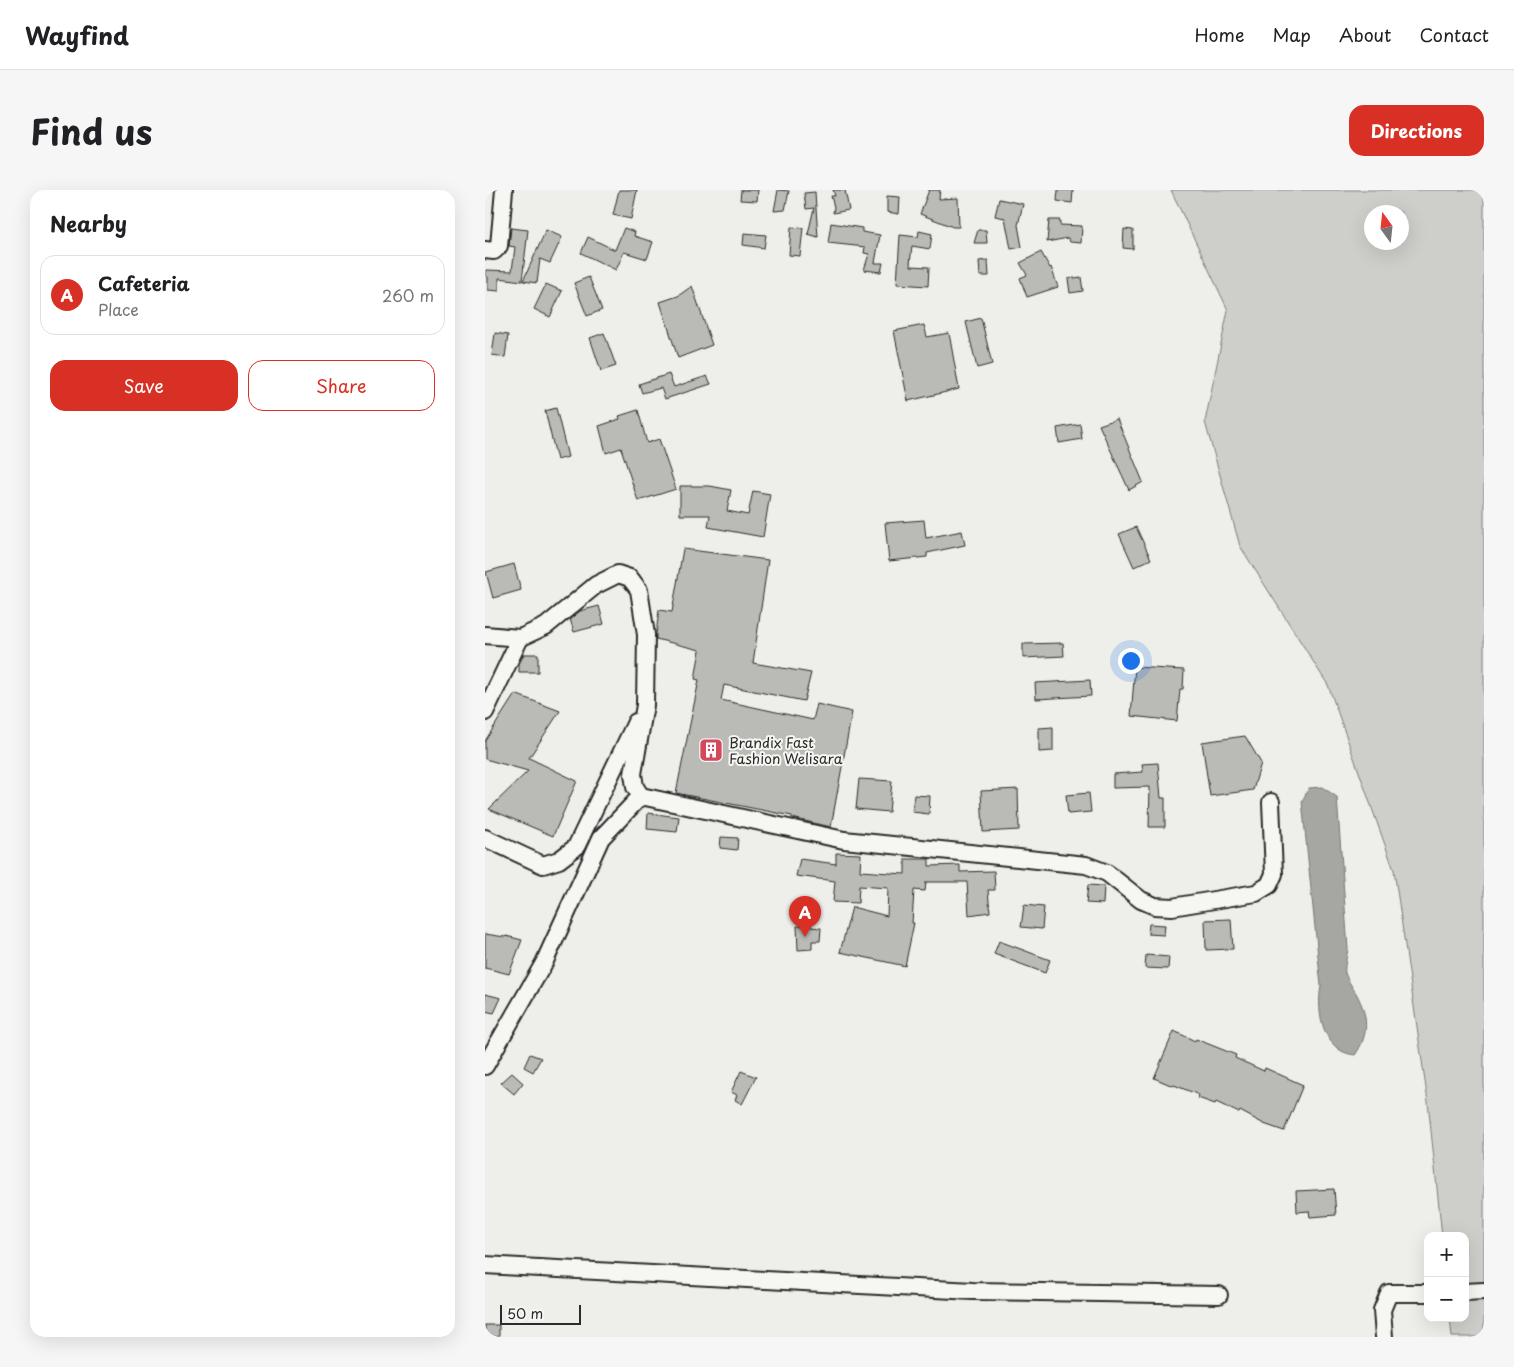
<!DOCTYPE html>
<meta charset="utf-8">
<style>
:root{--surface:#fff;--page:#f6f6f6;--text:#202124;--muted:#757577;--line:#e0e0e0;--accent:#d93025}
body{margin:0;font-family:"Playpen Sans",sans-serif;background:var(--page);color:var(--text)}
.controls{position:absolute;right:15px;bottom:15px;display:grid;overflow:hidden;border-radius:10px;box-shadow:0 5px 20px #0002}
.controls button{width:45px;height:45px;display:grid;place-items:center;padding:0;border:0;border-bottom:1px solid var(--line);background:var(--surface);color:var(--text);font:25px sans-serif}
.compass{position:absolute;left:879px;top:15px;width:45px;height:45px;border-radius:50%;background:var(--surface);box-shadow:0 5px 20px #0002;rotate:345deg}
.scale{position:absolute;left:15px;bottom:12px;width:81px;box-sizing:border-box;padding-left:5px;border:2px solid #2b2b2b;border-top:0;font-size:14px;line-height:18px;white-space:nowrap;color:#2b2b2b;-webkit-text-stroke:4px #f6f6f2;paint-order:stroke}
.you{position:absolute;left:645px;top:470px;width:18px;height:18px;margin:-12px;border:4px solid #fff;border-radius:50%;background:#1a73e8;box-shadow:0 0 0 8px #1a73e833}
.badge{display:grid;place-items:center;width:32px;height:32px;border-radius:50%;background:var(--accent);color:#fff;font-size:16px;font-weight:700}
.pin{position:absolute;translate:-50% -41px;filter:drop-shadow(0 1px 2px #0008)}
.pin::after{content:'';position:absolute;top:26px;width:18px;height:15px;background:inherit;clip-path:polygon(0 0,100% 0,50% 100%)}
.list{margin:0;padding:0;list-style:none}
h2{display:flex;justify-content:space-between;align-items:center;height:65px;margin:0;padding:0 20px;font-size:21px}
h2 small{font-size:16px;font-weight:400;color:var(--muted)}
.list li{display:grid;grid-template-columns:32px 1fr auto;gap:15px;align-items:center;box-sizing:border-box;height:80px;margin:0 10px 10px;padding:0 10px;border:1px solid var(--line);border-radius:15px}
.list b{display:block;font-size:19px;white-space:nowrap}
.list p{margin:0;font-size:16px;white-space:nowrap;color:var(--muted)}
.list em{font-size:16px;font-style:normal;color:var(--muted)}
.actions{display:flex;gap:10px;padding:15px 20px}
.actions a{flex:1;padding:11px 0;border:1px solid var(--accent);border-radius:15px;text-align:center;font-size:18px;color:var(--accent)}
.actions .main{background:var(--accent);color:#fff}
.map{position:relative;flex:none;width:999px;height:1147px;overflow:hidden;border-radius:15px}
header{display:flex;align-items:center;gap:30px;box-sizing:border-box;height:70px;padding:0 25px;background:var(--surface);border-bottom:1px solid var(--line)}
header strong{font-size:24px}
nav{display:flex;gap:28px;margin-inline-start:auto;font-size:18px}
.intro{display:flex;align-items:center;justify-content:space-between;box-sizing:border-box;height:120px;padding:0 30px}
h1{margin:0;font-size:35px}
.button{padding:12px 22px;border-radius:15px;background:var(--accent);color:#fff;font-size:18px;font-weight:700}
main{display:flex;gap:30px;padding:0 30px}
aside{flex:1;background:var(--surface);border-radius:15px;box-shadow:0 5px 20px #0002}
.map>svg:first-child{display:block}
.green{fill:#cececa;stroke:#7c7c7a;fill-rule:evenodd}
.water{fill:#a6a6a3;stroke:#757573}
.building{fill:#babab7;stroke:#2b2b2b}
.lines{fill:none;stroke-linecap:round;stroke-linejoin:round}
.minor-casing{stroke:#2b2b2b;stroke-width:20}
.minor{stroke:#f6f6f2;stroke-width:16}
.labels{text-anchor:middle;dominant-baseline:central;stroke-width:4;stroke-linejoin:round;paint-order:stroke}
.poi-label{font-size:14px;fill:#2b2b2b;stroke:#f6f6f2;text-anchor:start}
</style>
<header>
<strong>Wayfind</strong>
<nav><a>Home</a><a>Map</a><a>About</a><a>Contact</a></nav>
</header>
<div class="intro"><h1>Find us</h1><a class="button">Directions</a></div>
<main>
<aside>
<h2>Nearby<small></small></h2>
<ul class="list">
<li><span class="badge">A</span><div><b>Cafeteria</b><p>Place</p></div><em>260 m</em></li>
</ul>
<div class="actions"><a class="main">Save</a><a>Share</a></div>
</aside>
<div class="map">
<svg width="999" height="1147" viewBox="0 0 999 1147">
<rect width="100%" height="100%" fill="#eeeeea"/>
<filter id="ink" filterUnits="userSpaceOnUse"><feTurbulence type="fractalNoise" baseFrequency=".02" numOctaves="2"/><feDisplacementMap in="SourceGraphic" scale="10" xChannelSelector="R" yChannelSelector="G"/><feConvolveMatrix kernelMatrix="1 2 1 2 8 2 1 2 1" color-interpolation-filters="sRGB"/></filter>
<g filter="url(#ink)">
<path class="green" d="M686,0H995L999,4V1147H967L965,1128H980V1046H957L943,912L909,680L843,495L755,356L720,232L743,120ZM886,22H916V52H886Z"/>
<path class="water" d="M837,597L852,607L863,759C862,766 859,776 860,783C862,789 867,797 871,803C883,825 885,844 870,865C838,862 831,822 836,796L817,611L824,598Z"/>
<g class="building">
<polygon points="134,0 152,0 146,29 128,25"/>
<polygon points="256,0 273,0 272,11 255,10"/>
<polygon points="293,0 304,1 300,20 289,21"/>
<polygon points="348,0 360,0 364,20 348,23 349,17 346,6 350,6"/>
<polygon points="444,0 455,0 454,9 473,8 474,37 468,37 435,24"/>
<polygon points="573,0 588,0 587,13 572,11"/>
<polygon points="330,2 331,18 333,47 323,44 329,18 321,19 319,3"/>
<polygon points="402,6 415,7 414,24 402,22"/>
<polygon points="514,9 538,14 533,35 537,57 526,59 520,28 510,26"/>
<polygon points="564,30 575,30 575,35 597,36 596,53 585,52 583,48 562,52"/>
<polygon points="346,33 377,38 377,42 395,45 390,73 398,73 396,82 379,80 384,64 379,63 380,57 343,53"/>
<polygon points="306,37 318,38 315,66 304,65"/>
<polygon points="26,38 43,40 37,91 14,88 14,101 3,100 3,87 1,86 1,80 27,81 30,57 24,56"/>
<polygon points="139,38 150,42 149,46 168,52 162,69 139,62 131,80 96,63 103,47 130,60"/>
<polygon points="639,39 648,40 648,59 638,58"/>
<polygon points="61,40 77,47 65,73 55,69 52,93 38,91"/>
<polygon points="493,40 501,40 502,53 489,53"/>
<polygon points="434,41 447,44 445,59 427,56 425,74 426,74 426,76 444,77 443,96 412,94 415,45 433,47"/>
<polygon points="259,43 281,45 279,58 258,55"/>
<polygon points="556,62 565,78 566,77 573,97 542,107 535,88 542,85 535,73"/>
<polygon points="503,70 504,86 495,86 494,71"/>
<polygon points="104,87 117,120 102,126 89,93"/>
<polygon points="596,87 598,101 585,103 583,89"/>
<polygon points="61,94 77,101 65,127 49,119"/>
<polygon points="207,96 227,155 193,168 175,112 193,106"/>
<polygon points="496,128 507,174 492,178 481,132"/>
<polygon points="439,135 442,147 464,143 474,199 423,211 409,141"/>
<polygon points="10,143 23,145 20,167 7,165"/>
<polygon points="119,143 131,176 116,181 105,148"/>
<polygon points="184,184 189,197 222,186 226,194 180,209 176,198 157,203 154,194"/>
<polygon points="71,218 83,267 72,270 60,221"/>
<polygon points="153,220 162,253 174,249 191,299 153,311 136,258 121,263 114,236 135,229 134,226"/>
<polygon points="632,229 658,292 644,300 614,235"/>
<polygon points="595,234 597,249 574,253 572,238"/>
<polygon points="195,296 225,296 246,300 242,321 263,325 268,301 285,304 278,347 223,337 225,325 195,325"/>
<polygon points="439,330 441,348 477,341 480,355 442,363 442,367 404,371 400,333"/>
<polygon points="651,337 666,369 649,377 634,344"/>
<polygon points="198,359 283,370 268,473 326,483 319,511 239,495 236,510 328,530 332,514 367,522 346,637 307,628 307,626 191,603 214,490 210,489 215,460 171,449 171,444 174,420 187,422"/>
<polygon points="29,374 36,400 8,408 1,382"/>
<polygon points="114,416 119,434 89,442 85,429 95,421"/>
<polygon points="578,453 579,466 538,468 538,454"/>
<polygon points="39,464 53,464 53,482 34,482 34,474"/>
<polygon points="650,477 699,480 698,499 695,499 692,531 646,526"/>
<polygon points="605,490 606,506 551,509 550,493"/>
<polygon points="30,504 75,521 44,568 92,591 68,646 4,619 43,581 0,569 0,551"/>
<polygon points="568,537 568,561 554,562 554,538"/>
<polygon points="760,546 776,573 768,600 725,606 717,552"/>
<polygon points="673,573 676,608 680,608 680,637 664,637 665,597 628,598 628,584 658,582 657,574"/>
<polygon points="374,589 407,591 404,622 371,619"/>
<polygon points="533,599 534,640 498,642 496,601"/>
<polygon points="604,603 606,622 583,624 581,605"/>
<polygon points="429,605 445,606 444,624 427,622"/>
<polygon points="163,623 194,627 192,642 162,639"/>
<polygon points="236,647 253,648 252,660 235,658"/>
<polygon points="351,663 376,664 375,681 420,684 420,669 444,669 444,676 475,675 475,682 509,681 510,700 503,700 505,722 484,725 482,692 441,692 440,701 429,700 427,733 429,733 420,776 355,762 367,717 402,726 403,698 374,696 373,713 348,712 350,691 311,686 315,669 351,674"/>
<polygon points="603,695 619,696 618,714 601,713"/>
<polygon points="539,715 559,717 557,739 536,737"/>
<polygon points="746,729 748,759 721,760 720,730"/>
<polygon points="664,734 680,735 679,745 663,744"/>
<polygon points="326,735 326,737 336,738 335,751 327,751 327,759 313,760 312,736"/>
<polygon points="0,744 20,747 21,746 37,750 24,784 0,778"/>
<polygon points="514,751 565,770 560,783 509,764"/>
<polygon points="661,765 684,767 683,779 660,778"/>
<polygon points="0,804 16,808 9,823 0,821"/>
<polygon points="689,841 710,851 711,849 751,865 750,868 779,881 780,878 818,895 799,941 779,934 755,921 754,923 731,912 730,914 713,908 714,905 689,895 688,896 669,888"/>
<polygon points="45,864 56,868 48,882 39,877"/>
<polygon points="256,881 271,887 257,914 250,910 252,905 246,902"/>
<polygon points="27,883 38,893 29,904 16,893"/>
<polygon points="849,999 851,1025 825,1027 824,1021 812,1022 811,1001"/>
<rect x="0" y="1135" width="14" height="12"/>
</g>
<g class="lines">
<g class="minor-casing">
<g id="minor">
<polyline points="0,60 9,61 14,56 19,0"/>
<polyline points="0,445 35,448 61,436 111,395 133,384 145,388 154,400 161,445 160,515 148,584 150,597 156,606 359,650 601,675 622,683 656,710 670,716 687,717 771,703 784,695 789,684 786,612"/>
<polyline points="0,522 35,448"/>
<polyline points="0,648 58,675 74,670 91,657 151,532"/>
<polyline points="0,876 59,773 116,648 156,606"/>
<polyline points="0,1075 488,1101 734,1105"/>
<polyline points="980,1102 999,1101"/>
<polyline points="899,1147 897,1120 904,1103 943,1103"/>
</g>
</g>
<use href="#minor" class="minor"/>
</g>
</g>
<defs>
<g id="building-square" transform="scale(1.25)"><rect x="-9" y="-9" width="18" height="18" rx="4" fill="#d1495b" stroke="#f6f6f2"/><path d="M-4-6H4V6H1V3H-1V6H-4ZM-2.5-4.3h1.7v1.8h-1.7ZM.8-4.3h1.7v1.8H.8ZM-2.5-1h1.7V.8h-1.7ZM.8-1h1.7V.8H.8Z" fill="#fff"/></g>
</defs>
<g fill-rule="evenodd">
<use href="#building-square" x="226" y="560"/>
</g>
<g class="labels">
<g class="poi-label">
<text x="244" y="552">Brandix Fast<tspan x="244" dy="16">Fashion Welisara</tspan></text>
</g>
</g>
</svg>
<div class="controls">
<button>+</button>
<button>−</button>
</div>
<svg class="compass" viewBox="-18 -18 36 36"><path d="M0-13l5 13h-10z" fill="#e53935"/><path d="M0 13l5-13h-10z" fill="#757577"/></svg>
<div class="scale">50 m</div>
<div class="you"></div>
<div class="pin badge" style="left:320px;top:747px">A</div>
</div>
</main>
